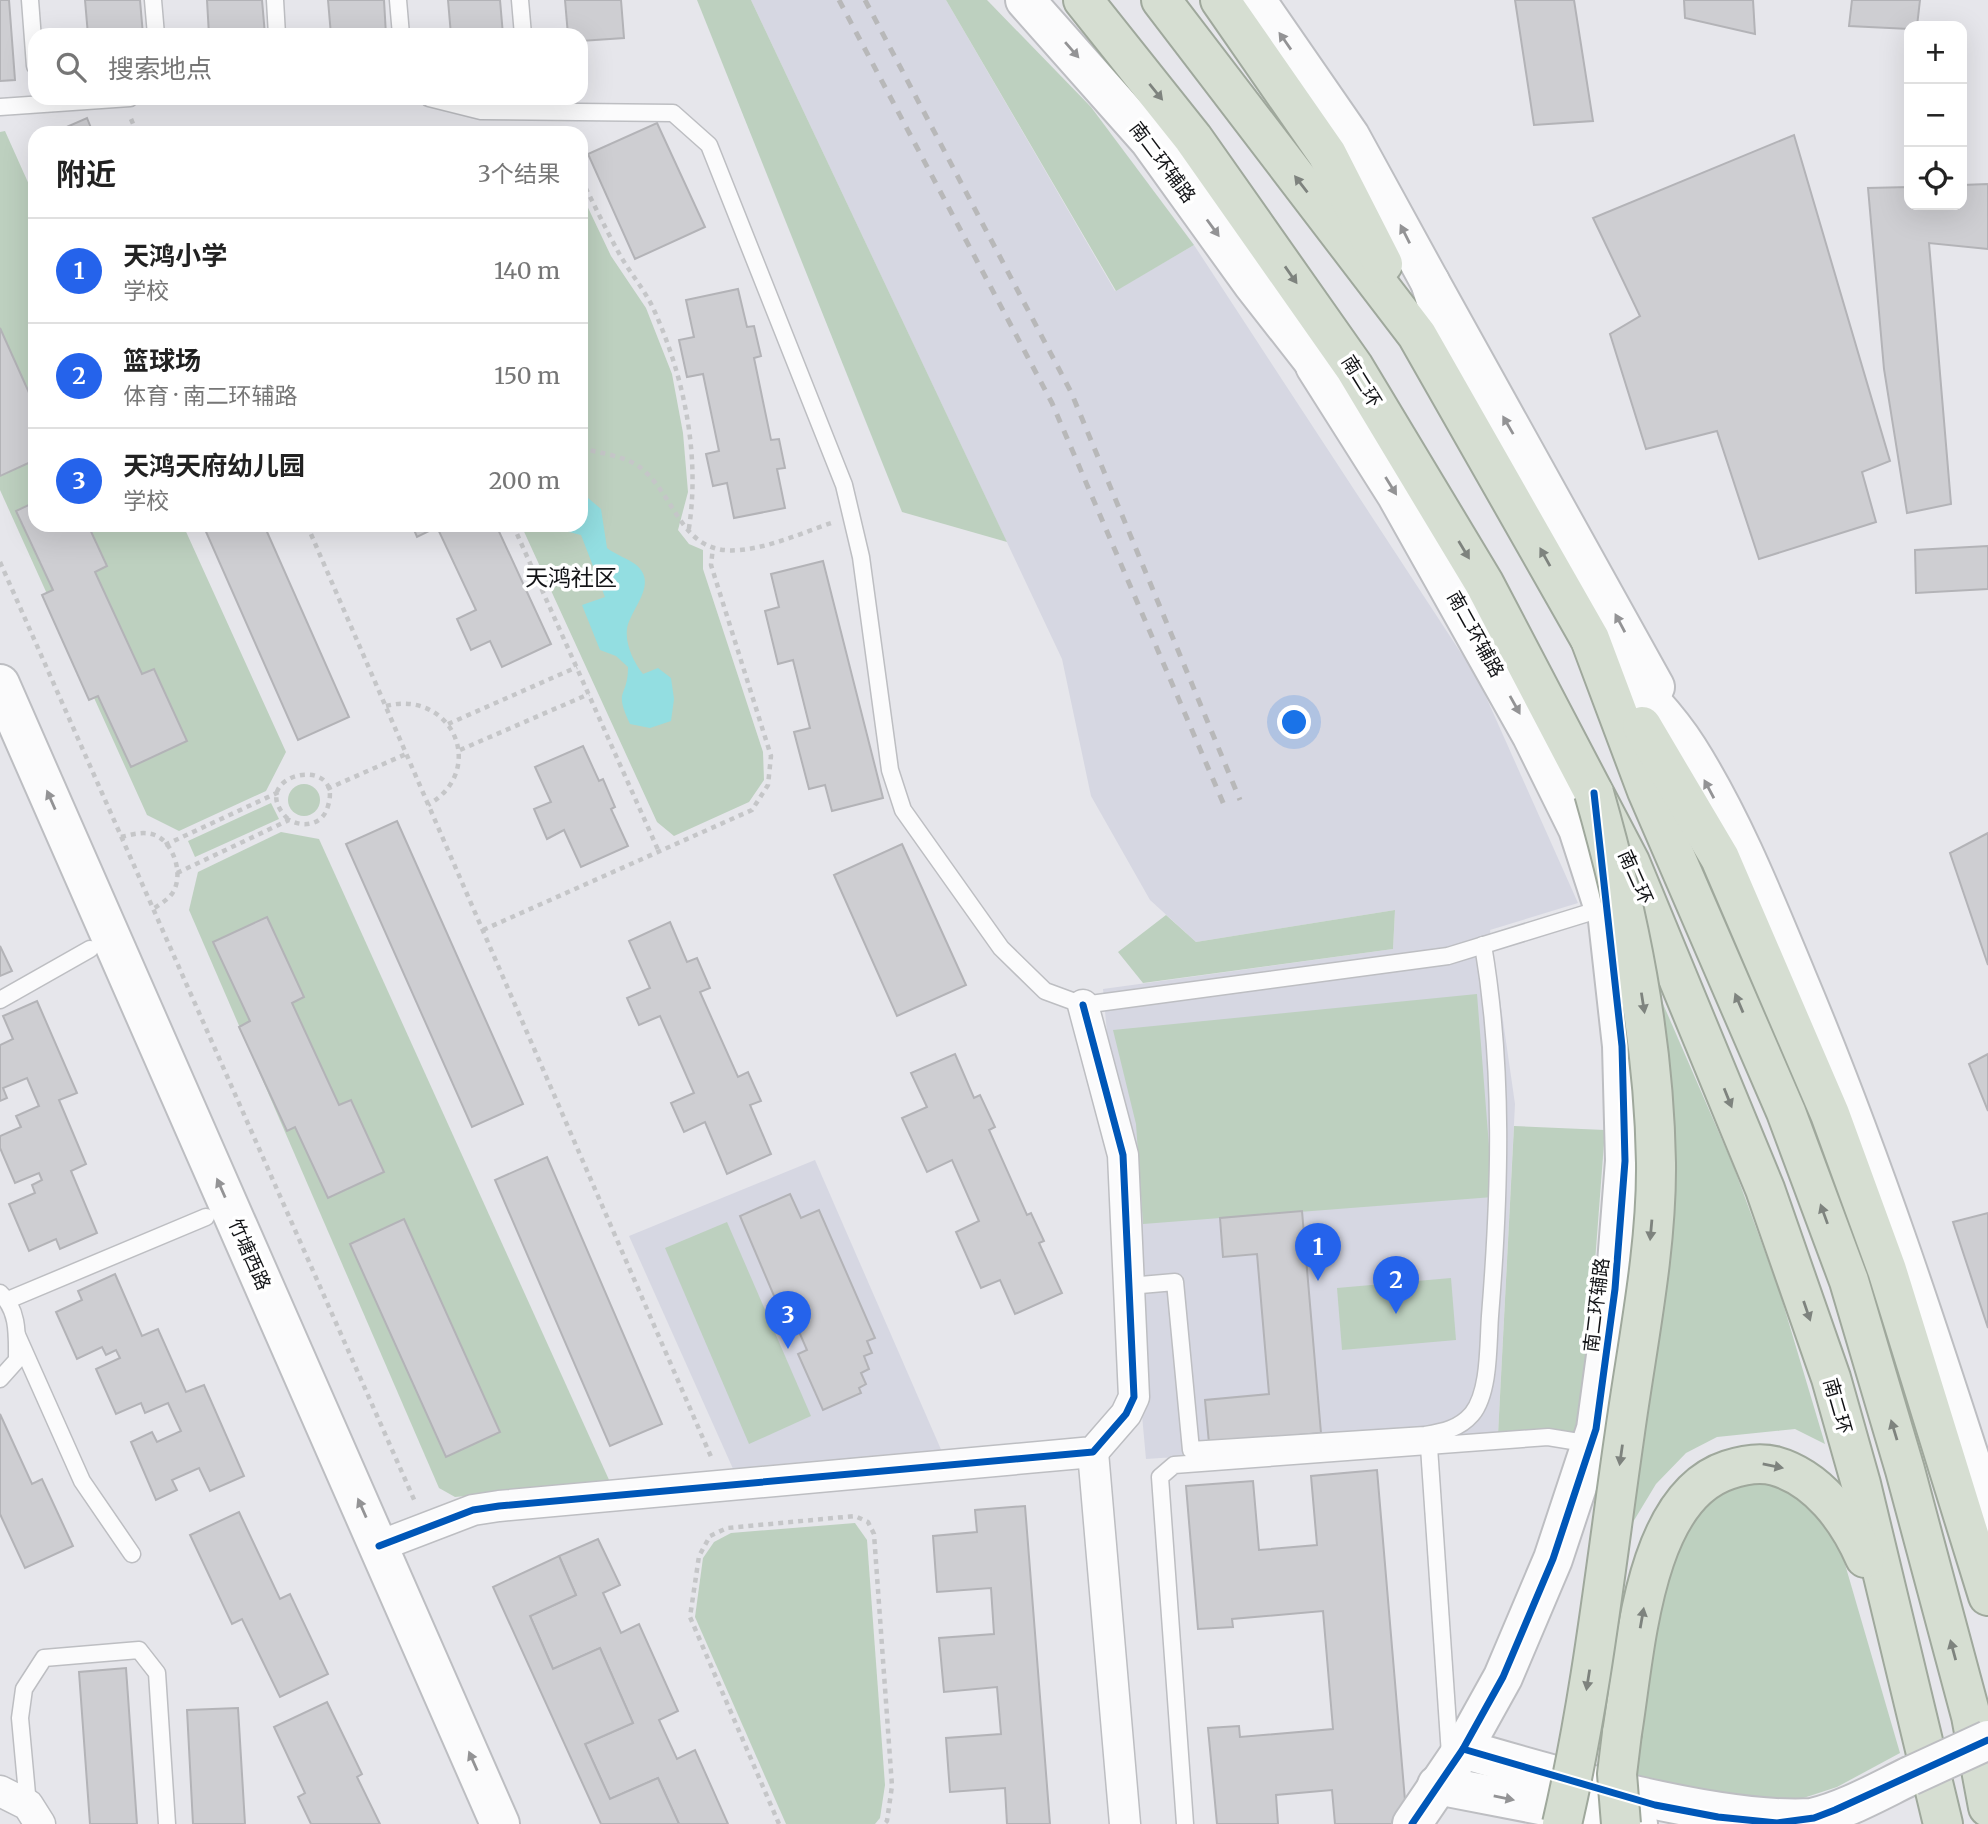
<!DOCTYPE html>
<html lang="zh">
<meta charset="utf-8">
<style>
:root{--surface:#fff;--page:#f6f6f6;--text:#222;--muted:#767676;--line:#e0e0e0;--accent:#2563eb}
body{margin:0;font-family:Merriweather,"Noto Sans SC",serif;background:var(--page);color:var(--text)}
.controls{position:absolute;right:21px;top:21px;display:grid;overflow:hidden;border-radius:14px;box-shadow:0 7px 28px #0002}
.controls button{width:63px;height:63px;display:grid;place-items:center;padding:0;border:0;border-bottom:2px solid var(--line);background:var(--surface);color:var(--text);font:35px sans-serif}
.you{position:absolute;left:1295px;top:723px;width:24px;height:24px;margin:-18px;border:5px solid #fff;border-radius:50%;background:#1a73e8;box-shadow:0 0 0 10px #1a73e833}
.badge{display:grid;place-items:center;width:46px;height:46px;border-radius:50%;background:var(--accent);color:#fff;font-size:23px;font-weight:700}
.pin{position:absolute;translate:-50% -58px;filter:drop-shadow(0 2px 4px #0008)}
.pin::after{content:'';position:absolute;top:37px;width:24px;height:21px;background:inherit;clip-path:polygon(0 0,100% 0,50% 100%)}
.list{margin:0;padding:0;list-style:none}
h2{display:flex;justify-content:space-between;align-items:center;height:91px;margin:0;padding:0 28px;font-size:30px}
h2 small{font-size:23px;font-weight:400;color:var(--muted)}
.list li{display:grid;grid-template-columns:46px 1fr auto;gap:21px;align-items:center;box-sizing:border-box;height:105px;padding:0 28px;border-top:2px solid var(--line)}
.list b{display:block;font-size:26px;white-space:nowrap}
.list p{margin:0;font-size:23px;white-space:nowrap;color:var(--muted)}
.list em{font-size:23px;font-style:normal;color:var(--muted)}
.icon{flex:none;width:38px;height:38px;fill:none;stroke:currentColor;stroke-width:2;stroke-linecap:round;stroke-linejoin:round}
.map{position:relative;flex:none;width:1988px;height:1824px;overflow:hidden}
.search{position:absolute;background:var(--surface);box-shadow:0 7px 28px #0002;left:28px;top:28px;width:560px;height:77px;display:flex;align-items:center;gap:18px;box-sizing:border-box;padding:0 24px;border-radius:21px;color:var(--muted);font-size:26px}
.panel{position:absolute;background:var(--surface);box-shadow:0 7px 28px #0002;left:28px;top:126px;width:560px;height:406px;border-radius:21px}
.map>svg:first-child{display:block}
.built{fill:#d6d7e2}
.green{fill:#bdd0bf}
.water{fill:#93dee1}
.building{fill:#ceced2;stroke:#b3b3b7;stroke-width:2}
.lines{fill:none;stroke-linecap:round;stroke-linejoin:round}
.lane-casing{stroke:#bdbec2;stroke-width:19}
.street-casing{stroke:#bdbec2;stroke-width:33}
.secondary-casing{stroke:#bdbec2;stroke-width:42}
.highway-casing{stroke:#9fa89c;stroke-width:42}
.path{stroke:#c5c6c8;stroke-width:4.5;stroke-dasharray:5 5;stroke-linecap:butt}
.lane{stroke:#fbfbfc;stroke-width:16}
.street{stroke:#fbfbfc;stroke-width:30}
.secondary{stroke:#fbfbfc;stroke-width:38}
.highway{stroke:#d6ded2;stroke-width:38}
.rail{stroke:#b8b8b9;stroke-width:5;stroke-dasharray:9 9;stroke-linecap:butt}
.secondary-bridge-casing{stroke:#bdbec2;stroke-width:42;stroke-linecap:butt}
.highway-bridge-casing{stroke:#9fa89c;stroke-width:42;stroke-linecap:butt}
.secondary-bridge{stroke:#fbfbfc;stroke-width:38}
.highway-bridge{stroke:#d6ded2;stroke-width:38}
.cycleway-casing{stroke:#fff;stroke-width:11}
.cycleway{stroke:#0057b8;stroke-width:7}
.oneway{fill:#939395}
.oneway2{fill:#7e837e}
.labels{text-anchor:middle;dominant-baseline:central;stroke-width:7;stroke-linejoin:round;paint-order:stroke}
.street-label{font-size:19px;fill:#131417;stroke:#fff}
.quarter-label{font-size:23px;fill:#131417;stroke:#fff}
</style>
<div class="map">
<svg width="1988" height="1824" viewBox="0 0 1988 1824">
<rect width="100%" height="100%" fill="#e6e6eb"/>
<g class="built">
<polygon points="751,0 946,0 1115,291 1194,245 1478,679 1578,903 1490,930 1515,1104 1498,1435 1146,1459 1103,989 1393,949 1395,910 1196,942 1150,900 1091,796 1062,659"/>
<polygon points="815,1160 946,1461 738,1480 629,1236"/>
</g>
<g class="green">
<polygon points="697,0 751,0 1007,542 902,512"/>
<polygon points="946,0 987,0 1091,107 1194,245 1116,291"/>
<polygon points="5,131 35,198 35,525 183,525 286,752 266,791 179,831 147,815 0,490 0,132"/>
<polygon points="581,193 611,256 646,308 672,374 683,433 688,492 678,530 689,544 703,550 703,569 763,752 764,780 749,802 674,836 657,822 521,525 581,525"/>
<circle cx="304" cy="800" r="16"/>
<polygon points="271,803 279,819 195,857 188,841"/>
<polygon points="281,832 319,839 610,1482 455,1497 439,1488 189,910 198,872"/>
<polygon points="1395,910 1393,949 1143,983 1118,952 1166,915 1196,942"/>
<polygon points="1657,990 1733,1165 1779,1290 1825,1444 1795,1429 1717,1437 1686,1453 1656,1484 1627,1532 1667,1281 1673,1177"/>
<polygon points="1477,994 1493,1197 1143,1224 1136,1124 1113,1030"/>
<polygon points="1514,1126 1605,1130 1582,1433 1498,1435"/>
<polygon points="727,1222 811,1416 749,1444 665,1248"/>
<polygon points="1451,1278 1456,1340 1342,1350 1337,1288"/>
<polygon points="1768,1473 1833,1523 1900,1753 1837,1787 1782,1805 1629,1784 1663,1562 1708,1490"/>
<polygon points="855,1523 867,1540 885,1785 880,1818 875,1824 786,1824 695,1617 703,1558 714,1542 731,1533"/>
</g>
<path class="water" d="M581,492L601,509L607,548C616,555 627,558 635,564C660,583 630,609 627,629C625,644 634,663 643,674L658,668L671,678L674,699L671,721L650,728L630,724C613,688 628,699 628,667L616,656L600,650L582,605L605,597L581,535L569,532L563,525H581Z"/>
<g class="building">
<polygon points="0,0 9,0 15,80 0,81"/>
<polygon points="85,0 140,0 143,35 88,35"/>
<polygon points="207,0 262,0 265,35 209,35"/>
<polygon points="328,0 384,0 386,35 331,35"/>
<polygon points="448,0 500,0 503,35 451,35"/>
<polygon points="565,0 621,0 624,38 581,41 581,35 568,35"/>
<polygon points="1515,0 1574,0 1593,121 1534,125"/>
<polygon points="1684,0 1753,0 1755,34 1685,18"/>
<polygon points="1852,0 1920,0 1917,26 1909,26 1909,29 1849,26"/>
<polygon points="87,118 93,133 53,133"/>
<polygon points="657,123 705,227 635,259 588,154"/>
<polygon points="1794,135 1890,461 1862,472 1876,522 1759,559 1717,431 1646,449 1610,334 1640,316 1593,218"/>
<polygon points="1988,184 1988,249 1929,243 1951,504 1907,513 1884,369 1868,188 1909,187 1909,205 1962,205 1962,185"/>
<polygon points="738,289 747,327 754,326 761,356 754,358 771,440 779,439 785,468 777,469 785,508 734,518 727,483 713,486 706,454 719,451 703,374 687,377 679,340 694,337 686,300"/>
<polygon points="0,328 35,406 35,460 0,476"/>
<polygon points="35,502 35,525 88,525 107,566 95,572 142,674 154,669 187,741 131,767 98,696 89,700 42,595 53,590 16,511"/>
<polygon points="203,525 264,525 349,717 298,740"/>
<polygon points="412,525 496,525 551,644 502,667 490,641 471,650 457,619 476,610 437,527 417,537"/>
<polygon points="1988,546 1988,589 1916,593 1915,550"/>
<polygon points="823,561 883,798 832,811 825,785 809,789 794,732 810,728 793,660 778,664 765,611 779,607 771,574"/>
<polygon points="583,746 599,781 603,779 615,807 611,809 628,846 581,867 564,830 547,839 534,809 551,802 535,767"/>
<polygon points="397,821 523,1104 472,1127 346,844"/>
<polygon points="1988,833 1988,965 1950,853"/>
<polygon points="902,844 966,985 897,1016 834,875"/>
<polygon points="267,917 304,997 292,1003 339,1105 351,1100 384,1172 328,1198 295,1127 287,1131 239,1027 250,1021 213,942"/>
<polygon points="670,922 687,962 697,958 710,988 700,992 738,1077 748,1072 761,1101 750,1105 771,1154 727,1174 705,1122 684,1132 671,1103 694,1093 660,1016 639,1025 627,998 650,988 629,941"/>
<polygon points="0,946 12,971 0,976"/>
<polygon points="37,1001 77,1093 59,1100 86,1164 71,1171 97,1233 60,1249 56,1239 29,1251 9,1204 35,1193 32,1185 42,1180 39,1173 15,1183 0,1148 0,1136 21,1127 16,1116 39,1106 27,1078 3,1088 7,1098 0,1101 0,1045 13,1039 3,1016"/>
<polygon points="955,1054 974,1098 980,1095 995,1127 989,1130 1027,1215 1031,1213 1044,1241 1039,1243 1062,1293 1015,1314 1000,1280 981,1288 956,1232 979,1221 952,1160 927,1172 902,1118 927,1107 911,1073"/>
<polygon points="1988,1054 1988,1111 1969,1064"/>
<polygon points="547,1157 662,1424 610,1446 495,1180"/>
<polygon points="790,1194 801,1218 819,1210 875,1338 867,1341 872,1353 864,1356 869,1369 861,1373 866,1384 859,1388 861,1393 823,1410 798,1354 807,1350 794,1320 786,1324 740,1216"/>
<polygon points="1302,1211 1321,1433 1209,1443 1205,1400 1269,1394 1257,1254 1223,1257 1220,1218"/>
<polygon points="1988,1213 1988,1328 1953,1222"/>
<polygon points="404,1219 500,1432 446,1457 350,1244"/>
<polygon points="115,1274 142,1336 158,1329 186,1392 204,1385 244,1476 210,1491 199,1468 172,1480 177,1490 156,1500 131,1442 152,1432 157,1442 181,1431 168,1403 145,1413 141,1403 116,1414 96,1369 120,1358 116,1350 106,1355 102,1347 77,1359 56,1312 82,1300 78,1291"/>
<polygon points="0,1414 32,1484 42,1479 73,1546 25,1568 0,1514"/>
<polygon points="1377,1470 1407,1824 1335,1824 1332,1790 1276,1795 1278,1824 1217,1824 1208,1728 1239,1726 1240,1737 1333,1729 1323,1611 1232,1619 1233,1627 1198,1629 1186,1486 1253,1481 1259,1550 1317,1545 1311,1476"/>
<polygon points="1025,1506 1050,1824 1007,1824 1005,1788 950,1792 946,1738 1001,1734 997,1687 944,1692 939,1638 994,1634 991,1588 937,1592 933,1536 977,1532 975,1510"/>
<polygon points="239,1512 280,1599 290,1594 328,1674 280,1697 242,1619 232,1624 190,1535"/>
<polygon points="598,1539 620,1585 603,1593 621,1633 639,1624 678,1711 659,1720 677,1759 695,1750 728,1824 679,1824 658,1778 610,1799 585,1744 633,1723 600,1648 553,1669 530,1616 576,1595 559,1556"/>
<polygon points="559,1556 576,1595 530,1616 553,1669 600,1648 633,1723 585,1744 610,1799 658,1778 679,1824 601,1824 493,1587"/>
<polygon points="126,1668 137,1824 90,1824 79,1672"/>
<polygon points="327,1702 362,1774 357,1777 380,1824 311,1824 298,1797 305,1793 274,1727"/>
<polygon points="238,1708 245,1824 193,1824 187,1710"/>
</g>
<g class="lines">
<g class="lane-casing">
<g id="lane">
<polyline points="30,0 35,66"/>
<polyline points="153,0 156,35"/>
<polyline points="275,0 277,35"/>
<polyline points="398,0 401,35"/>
<polyline points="520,0 523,35"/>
<polyline points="429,98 481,111 673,113 709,145 844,485 861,557 890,770 903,810 1001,948 1045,991 1083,1005 1448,956 1604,908"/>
<polyline points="0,107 130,98"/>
<polyline points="0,1000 90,949"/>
<path d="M1129,1286L1175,1282L1191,1450L1425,1435C1443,1432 1459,1429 1472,1414C1490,1392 1488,1343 1490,1316C1500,1192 1504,1068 1483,945"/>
<path d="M0,1293C19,1310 17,1336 17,1360L0,1379"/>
<polyline points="8,1300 206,1217"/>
<polyline points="17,1335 82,1481 132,1554"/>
<polyline points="1429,1447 1450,1755"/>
<polyline points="28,1805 20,1718 24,1689 44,1658 139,1650 157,1673 167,1824"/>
<polyline points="1185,1824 1160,1477 1174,1465 1548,1437 1591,1444"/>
</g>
</g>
<g class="street-casing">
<g id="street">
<polyline points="1093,1452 1125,1824"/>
<polyline points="379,1546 473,1510 499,1506 1093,1452 1126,1414 1134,1397 1123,1155 1083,1005"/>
<polyline points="0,1791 28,1805 40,1824"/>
</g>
</g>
<g class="secondary-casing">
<g id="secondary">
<polyline points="1025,0 1149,140 1252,283 1331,384"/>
<polyline points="1256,0 1350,136 1430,282 1438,307"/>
<polyline points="1430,282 1655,687"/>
<polyline points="1315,366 1396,494 1532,736 1578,829 1602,903"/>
<path d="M1590,639C1623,673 1662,708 1688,749C1733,820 1765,901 1797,978C1871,1154 1930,1334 1988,1515"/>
<polyline points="0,684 500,1824"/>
<path d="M1463,1749C1555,1776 1720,1824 1812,1818C1846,1810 1879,1791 1910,1776"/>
<polyline points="1437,1785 1638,1824"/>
<polyline points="1412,1824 1463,1749 1503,1677 1553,1559 1596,1429 1615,1289 1625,1161 1622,1046 1603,876"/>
</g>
</g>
<g class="highway-casing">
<g id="highway">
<polyline points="1083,0 1193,138 1354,367 1484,583 1630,862 1765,1189 1831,1378 1861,1484 1943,1824"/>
<polyline points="1161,0 1417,335 1590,639 1647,791 1786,1112 1849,1281 1905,1470 1971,1716 1988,1807"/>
<polyline points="1220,0 1327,154 1383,264"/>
<polyline points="1642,726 1720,858 1830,1114 1887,1270 1988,1596"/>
<path d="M1622,1733C1635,1656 1642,1498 1728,1470C1743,1465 1760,1462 1775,1466C1818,1478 1848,1519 1865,1558"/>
</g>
</g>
<g class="path">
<polyline points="131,119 137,133"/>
<path d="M581,179C594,204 606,230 620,255C630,273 645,290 654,310C685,379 701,459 688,534"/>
<path d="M581,448C599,453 628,456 642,469C678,499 681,556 740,550C772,547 804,532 834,522"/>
<polyline points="307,525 712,1459"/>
<polyline points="513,525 659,852"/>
<polyline points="0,562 416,1504"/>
<path d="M386,706C451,689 489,769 428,805"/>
<polyline points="448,724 577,667"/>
<polyline points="460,750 589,694"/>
<polyline points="327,789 406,754"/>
<path d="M121,837C134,834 147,830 159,837C176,848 184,879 171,895C166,901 159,905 153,909"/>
<polyline points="165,845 279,792"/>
<path d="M177,873L289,820C304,828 323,825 328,806C345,752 241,775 289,820"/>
<polyline points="483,930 752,810 768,785 771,756 711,565 713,547"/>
<polyline points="779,1824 690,1617 699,1556 710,1536 727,1528 855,1516 868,1522 874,1534 892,1786 887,1821 884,1824"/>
</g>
<use href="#lane" class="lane"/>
<use href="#street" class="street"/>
<use href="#secondary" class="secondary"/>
<use href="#highway" class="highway"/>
<g class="rail">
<polyline points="839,0 1052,403 1224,805"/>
<polyline points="865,0 1071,392 1240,800"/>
</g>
<g class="secondary-bridge-casing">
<polyline id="secondary-bridge" points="1910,1776 1988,1740"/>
</g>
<g class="highway-bridge-casing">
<g id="highway-bridge">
<path d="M1562,1824C1592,1695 1606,1563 1625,1432C1637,1345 1657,1250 1656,1163C1654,1037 1629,915 1594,793"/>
<polyline points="1621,1824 1617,1774 1622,1733"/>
</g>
</g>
<use href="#secondary-bridge" class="secondary-bridge"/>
<use href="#highway-bridge" class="highway-bridge"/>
<g class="cycleway-casing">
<g id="cycleway">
<polyline points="379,1546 473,1510 499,1506 1093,1452 1126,1414 1134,1397 1123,1155 1083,1005"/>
<polyline points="1463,1749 1655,1805 1718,1817 1777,1823 1814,1818 1835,1810 1988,1740"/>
<polyline points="1412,1824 1463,1749 1503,1677 1553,1559 1596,1429 1615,1289 1625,1161 1622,1046 1594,793"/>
</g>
</g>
<use href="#cycleway" class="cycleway"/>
</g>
<defs><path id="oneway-solid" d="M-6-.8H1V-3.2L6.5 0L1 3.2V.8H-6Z" transform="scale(1.75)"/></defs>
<g class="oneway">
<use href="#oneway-solid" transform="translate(1285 41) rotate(-125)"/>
<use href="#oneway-solid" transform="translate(1072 50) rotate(49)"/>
<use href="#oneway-solid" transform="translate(1213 228) rotate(54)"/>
<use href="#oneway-solid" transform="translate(1405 234) rotate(-117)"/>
<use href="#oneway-solid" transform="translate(1508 425) rotate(-120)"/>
<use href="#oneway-solid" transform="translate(1391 486) rotate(58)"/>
<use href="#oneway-solid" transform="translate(1620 623) rotate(-118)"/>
<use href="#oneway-solid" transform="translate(1515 705) rotate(61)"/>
<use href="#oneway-solid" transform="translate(1709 789) rotate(-118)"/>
<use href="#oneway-solid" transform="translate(51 800) rotate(-114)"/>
<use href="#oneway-solid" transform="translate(221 1188) rotate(-114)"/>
<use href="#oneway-solid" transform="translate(362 1508) rotate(-114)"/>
<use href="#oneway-solid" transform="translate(473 1761) rotate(-114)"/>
<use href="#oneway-solid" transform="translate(1504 1798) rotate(11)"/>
</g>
<g class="oneway2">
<use href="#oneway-solid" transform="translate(1156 92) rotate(51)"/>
<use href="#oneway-solid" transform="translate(1301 184) rotate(-128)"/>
<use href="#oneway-solid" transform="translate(1291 275) rotate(55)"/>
<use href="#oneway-solid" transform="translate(1464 550) rotate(59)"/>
<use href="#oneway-solid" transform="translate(1545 557) rotate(-119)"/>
<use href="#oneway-solid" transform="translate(1643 1003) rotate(81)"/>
<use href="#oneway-solid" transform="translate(1739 1003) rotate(-113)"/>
<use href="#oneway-solid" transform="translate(1728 1098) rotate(68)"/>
<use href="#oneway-solid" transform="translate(1824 1214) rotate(-110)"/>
<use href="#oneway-solid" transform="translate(1651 1230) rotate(95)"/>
<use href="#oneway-solid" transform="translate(1807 1311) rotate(71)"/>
<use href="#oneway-solid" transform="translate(1894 1430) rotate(-107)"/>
<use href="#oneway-solid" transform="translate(1621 1455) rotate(98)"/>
<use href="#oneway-solid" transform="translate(1773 1466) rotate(11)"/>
<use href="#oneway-solid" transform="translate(1642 1618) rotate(-80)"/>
<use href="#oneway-solid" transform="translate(1953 1650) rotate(-105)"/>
<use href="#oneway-solid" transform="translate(1588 1680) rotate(99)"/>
</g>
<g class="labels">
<g class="street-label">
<text transform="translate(1163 162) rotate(53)">南二环辅路</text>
<text transform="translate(1362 381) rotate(58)">南二环</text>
<text transform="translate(1476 634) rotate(61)">南二环辅路</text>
<text transform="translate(1636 877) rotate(66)">南二环</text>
<text transform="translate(250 1254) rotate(66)">竹塘西路</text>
<text transform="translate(1596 1305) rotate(-83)">南二环辅路</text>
<text transform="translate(1838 1406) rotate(74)">南二环</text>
</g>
<g class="quarter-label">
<text x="571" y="577">天鸿社区</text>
</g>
</g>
</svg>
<div class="controls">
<button>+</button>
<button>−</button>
<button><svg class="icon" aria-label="locate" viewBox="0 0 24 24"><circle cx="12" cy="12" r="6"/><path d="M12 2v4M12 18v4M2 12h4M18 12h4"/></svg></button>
</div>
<div class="you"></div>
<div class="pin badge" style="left:1318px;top:1281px">1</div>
<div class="pin badge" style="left:1396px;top:1314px">2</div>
<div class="pin badge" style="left:788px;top:1349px">3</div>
<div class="search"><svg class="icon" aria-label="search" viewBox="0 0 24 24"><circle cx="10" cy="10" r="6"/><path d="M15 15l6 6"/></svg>搜索地点</div>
<section class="panel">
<h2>附近<small>3个结果</small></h2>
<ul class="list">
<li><span class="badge">1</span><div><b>天鸿小学</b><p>学校</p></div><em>140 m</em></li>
<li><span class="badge">2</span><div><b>篮球场</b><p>体育 · 南二环辅路</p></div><em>150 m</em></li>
<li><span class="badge">3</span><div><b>天鸿天府幼儿园</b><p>学校</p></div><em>200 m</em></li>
</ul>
</section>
</div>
